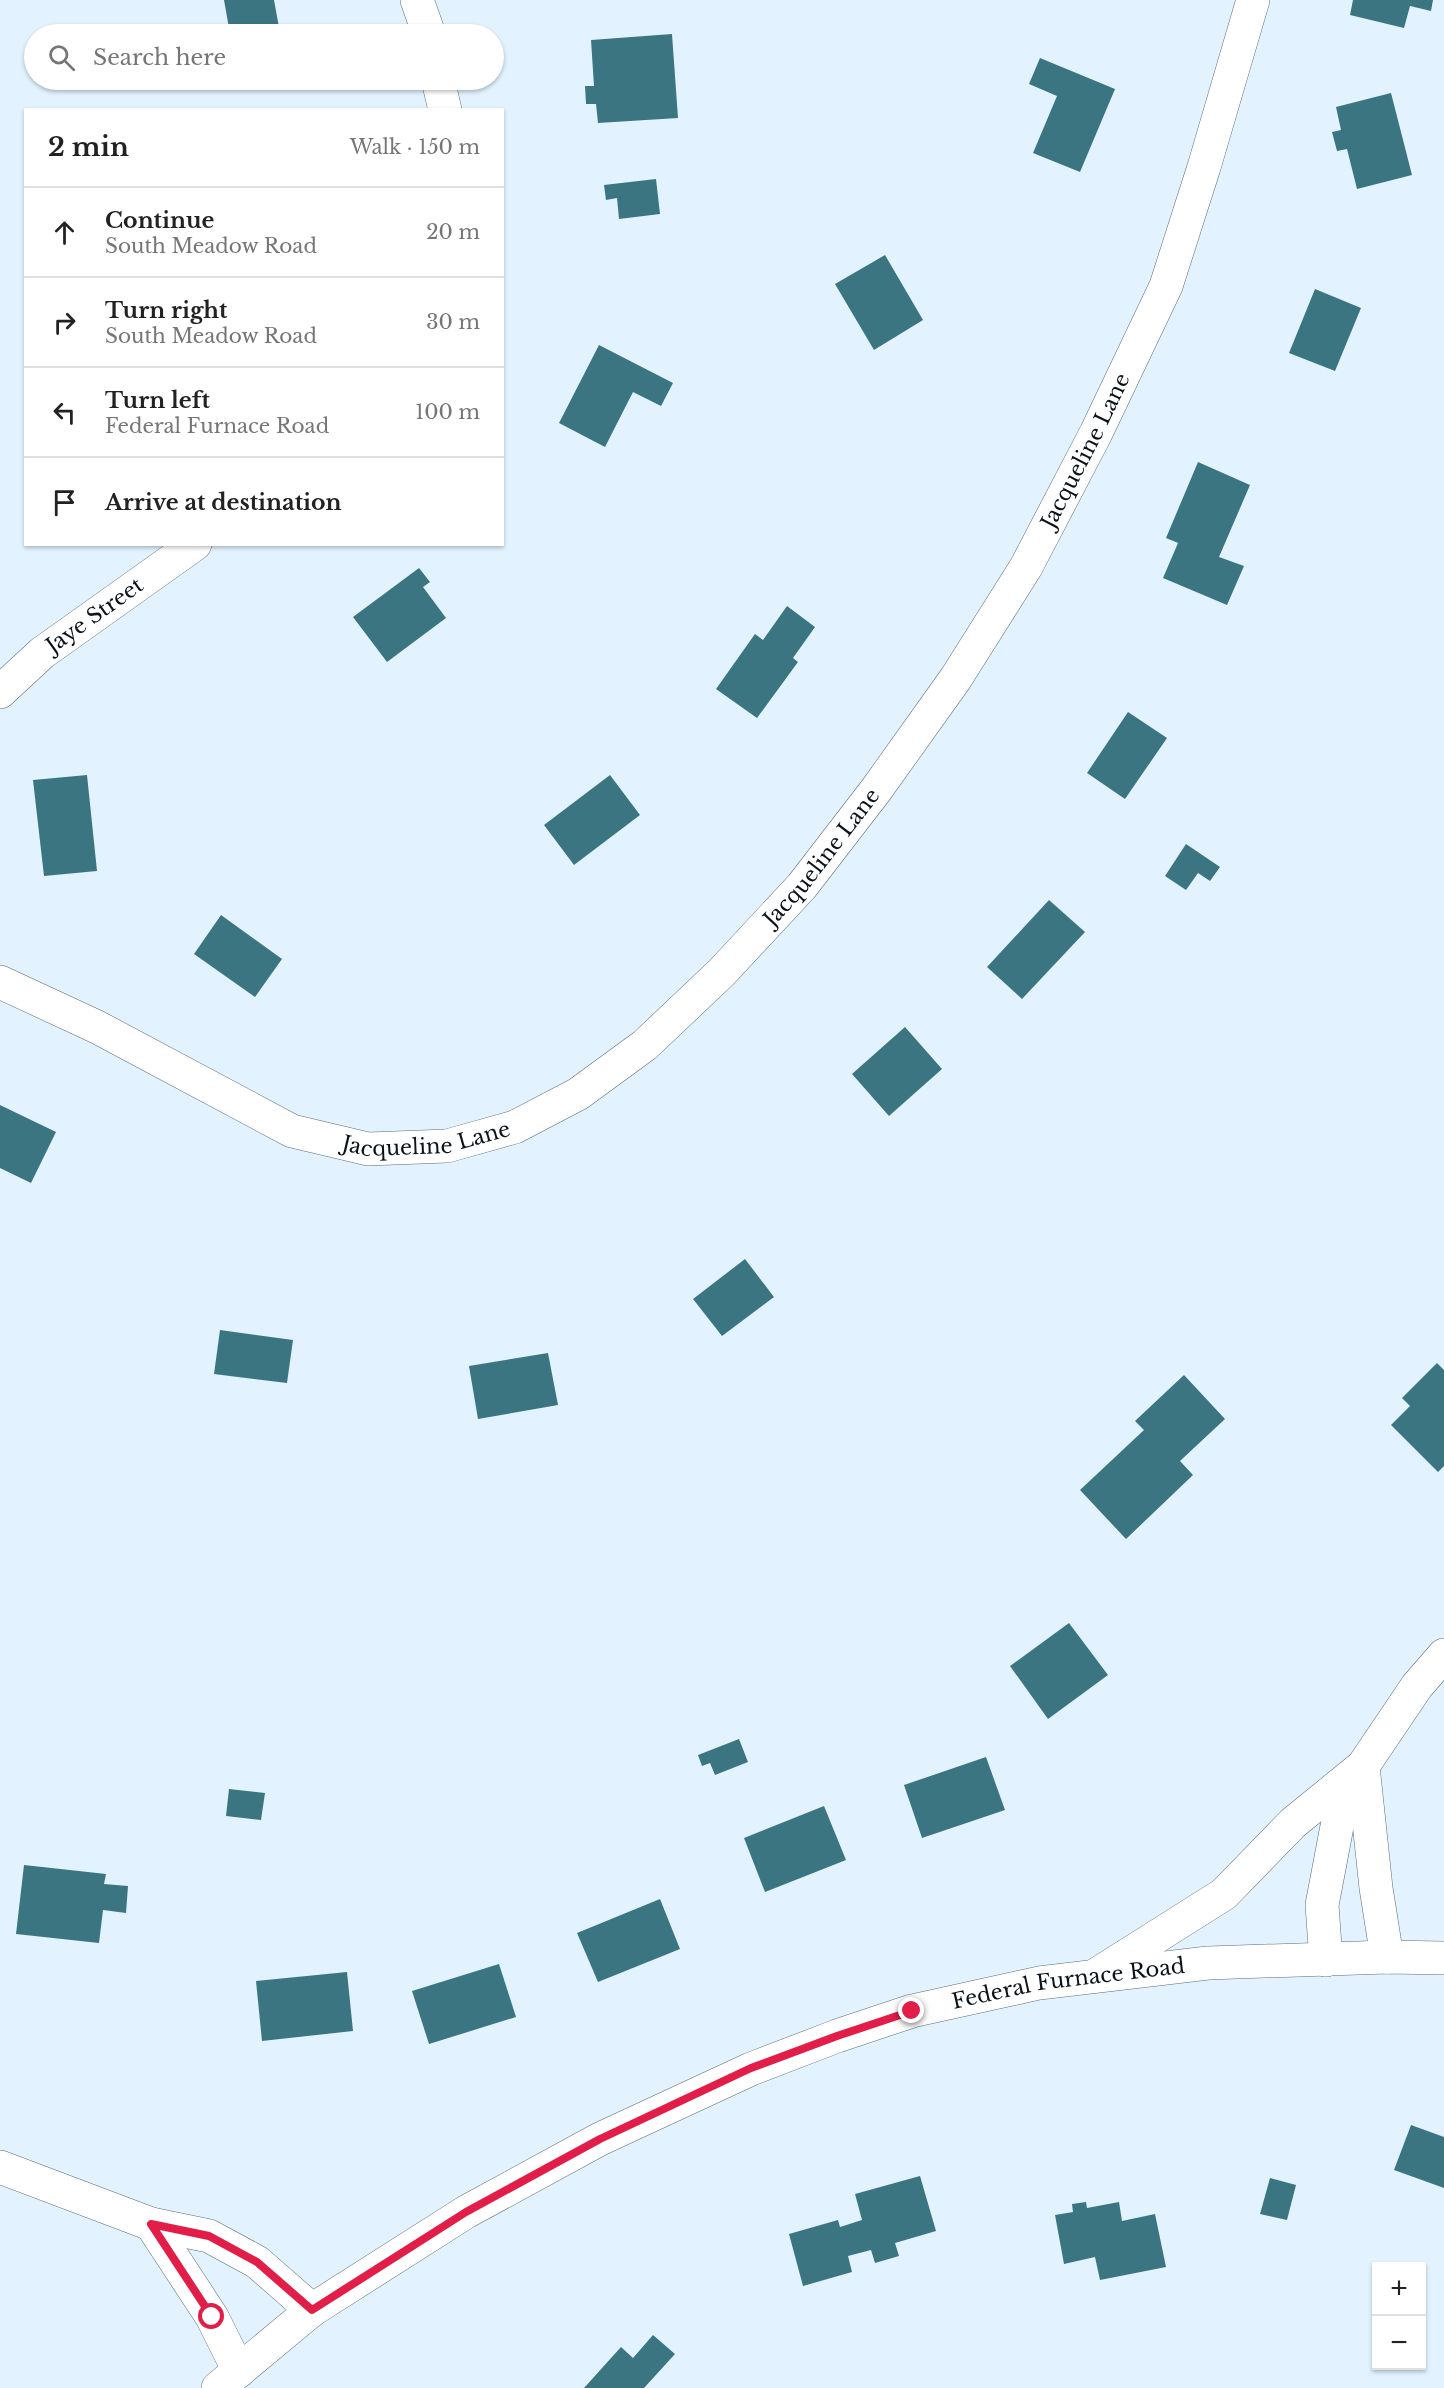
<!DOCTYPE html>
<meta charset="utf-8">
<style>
:root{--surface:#fff;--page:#f2f2f2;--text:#222;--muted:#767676;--line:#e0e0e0}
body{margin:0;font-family:"Libre Baskerville",serif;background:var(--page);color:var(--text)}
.controls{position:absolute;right:18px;bottom:18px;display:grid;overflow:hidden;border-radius:0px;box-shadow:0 2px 4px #0004}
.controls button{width:54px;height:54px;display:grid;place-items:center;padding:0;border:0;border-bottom:2px solid var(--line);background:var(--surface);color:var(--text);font:30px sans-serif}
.stop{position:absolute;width:18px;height:18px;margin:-14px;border:4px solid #e11d48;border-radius:50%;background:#fff}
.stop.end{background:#e11d48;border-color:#fff;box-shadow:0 2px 6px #0008}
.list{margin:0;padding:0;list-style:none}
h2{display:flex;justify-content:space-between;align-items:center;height:78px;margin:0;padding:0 24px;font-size:26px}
h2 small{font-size:20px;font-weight:400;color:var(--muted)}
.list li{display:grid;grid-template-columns:39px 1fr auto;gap:18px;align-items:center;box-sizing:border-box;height:90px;padding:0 24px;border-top:2px solid var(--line)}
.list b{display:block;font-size:22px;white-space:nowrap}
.list p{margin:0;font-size:20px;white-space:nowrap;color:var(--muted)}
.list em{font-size:20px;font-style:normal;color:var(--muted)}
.icon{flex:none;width:33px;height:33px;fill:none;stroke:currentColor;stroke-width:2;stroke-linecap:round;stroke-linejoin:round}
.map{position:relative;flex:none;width:1444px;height:2388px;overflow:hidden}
.search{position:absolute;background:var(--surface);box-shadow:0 2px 4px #0004;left:24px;top:24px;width:480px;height:66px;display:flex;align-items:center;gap:15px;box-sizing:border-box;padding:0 21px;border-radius:33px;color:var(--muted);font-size:22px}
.panel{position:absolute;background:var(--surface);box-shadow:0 2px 4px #0004;left:24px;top:108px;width:480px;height:438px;border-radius:0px}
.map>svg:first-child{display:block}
.building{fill:#3b7581}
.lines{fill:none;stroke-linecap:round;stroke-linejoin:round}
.street-casing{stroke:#5a6d7a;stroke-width:34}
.secondary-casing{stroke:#5a6d7a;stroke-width:34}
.street{stroke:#fff;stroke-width:33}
.secondary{stroke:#fff;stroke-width:33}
.route{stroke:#e11d48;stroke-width:8}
.labels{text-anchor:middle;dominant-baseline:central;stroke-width:4.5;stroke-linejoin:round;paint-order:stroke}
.street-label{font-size:21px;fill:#0c1318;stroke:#e2f3ff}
</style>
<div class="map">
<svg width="1444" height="2388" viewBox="0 0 1444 2388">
<rect width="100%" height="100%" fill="#e2f3ff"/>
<g class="building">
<polygon points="224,0 274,0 280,33 313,28 314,34 230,34"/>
<polygon points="1353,0 1433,0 1431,11 1410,6 1404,28 1350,15"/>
<polygon points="672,34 678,118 598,123 596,104 586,104 585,86 594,86 591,40"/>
<polygon points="1040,58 1115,89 1080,172 1033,153 1057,96 1029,84"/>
<polygon points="239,80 266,80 266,81 240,86"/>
<polygon points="1391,93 1412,175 1357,189 1347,149 1337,151 1332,132 1341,130 1336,107"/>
<polygon points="656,179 660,214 619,219 617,198 606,200 604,185"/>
<polygon points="885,255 923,320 874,350 835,284"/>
<polygon points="1315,289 1361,308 1335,371 1289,353"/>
<polygon points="599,345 673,383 661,406 633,392 605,447 559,423"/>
<polygon points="1198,462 1250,485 1219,557 1244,566 1227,605 1163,578 1178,543 1166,538"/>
<polygon points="419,568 430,582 423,587 446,618 387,662 353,617"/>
<polygon points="787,606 815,627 793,658 798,662 757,718 716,689 755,634 763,640"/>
<polygon points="1128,712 1167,738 1125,799 1087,773"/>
<polygon points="87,775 97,871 44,876 33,780"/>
<polygon points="610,775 640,815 574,865 544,825"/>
<polygon points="1186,844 1220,867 1210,881 1198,873 1186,890 1165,876"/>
<polygon points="1049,900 1085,932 1022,999 987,967"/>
<polygon points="221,915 282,959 255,997 194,954"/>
<polygon points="905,1027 942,1069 889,1116 852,1074"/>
<polygon points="0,1105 56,1132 31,1183 0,1168"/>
<polygon points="745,1259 774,1297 722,1336 693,1299"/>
<polygon points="220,1330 293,1340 287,1383 214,1374"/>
<polygon points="548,1353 558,1405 478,1419 469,1366"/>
<polygon points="1437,1363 1444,1370 1444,1466 1438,1472 1391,1425 1410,1406 1402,1398"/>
<polygon points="1184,1375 1225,1419 1180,1461 1193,1475 1126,1539 1080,1490 1144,1430 1135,1421"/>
<polygon points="1069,1623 1108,1675 1048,1719 1010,1666"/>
<polygon points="739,1739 748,1762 715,1775 710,1763 702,1766 698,1755"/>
<polygon points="986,1757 1005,1810 922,1838 904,1785"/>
<polygon points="229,1789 265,1793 261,1820 226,1816"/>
<polygon points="824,1806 846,1860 765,1892 744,1838"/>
<polygon points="24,1865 106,1874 104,1884 128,1886 126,1913 103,1910 99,1943 16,1934"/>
<polygon points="660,1899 680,1949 598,1982 577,1933"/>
<polygon points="499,1964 516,2017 429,2044 412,1991"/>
<polygon points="347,1972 353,2031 262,2041 256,1981"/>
<polygon points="1411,2125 1444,2137 1444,2188 1394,2170"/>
<polygon points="920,2176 936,2231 895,2243 899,2256 875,2263 871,2250 848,2256 852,2272 803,2286 789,2234 838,2220 840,2227 862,2220 855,2194"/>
<polygon points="1270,2178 1296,2185 1287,2220 1260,2214"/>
<polygon points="1086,2202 1087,2208 1119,2202 1122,2221 1155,2214 1166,2267 1100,2280 1095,2257 1064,2264 1055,2215 1073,2212 1072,2204"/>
<polygon points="653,2335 675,2354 644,2388 584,2388 621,2347 633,2358"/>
</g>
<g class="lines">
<g class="street-casing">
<g id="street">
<polyline points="417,0 429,34"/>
<polyline points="438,80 445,110"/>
<path id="s1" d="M0,692L42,653L195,544"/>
<path id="s2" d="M0,982L97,1027L292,1131L368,1149L447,1146L515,1127L578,1094L645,1045L722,972L802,886L876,790L956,678L1026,567L1096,433L1166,286L1204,167L1253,0"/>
</g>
</g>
<g class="secondary-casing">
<g id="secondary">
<polyline points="1363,1766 1376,1888 1387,1957"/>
<polyline points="1326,1960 1322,1905 1338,1821 1363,1766 1417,1686 1444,1655"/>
<polyline points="1099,1973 1224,1894 1293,1823 1363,1766"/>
<polyline points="0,2167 151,2224 209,2236 257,2262 312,2310"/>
<polyline points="151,2224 212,2317 239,2371"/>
<path id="s3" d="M218,2388L312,2310L466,2212L600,2139L751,2069L837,2036L912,2011L1039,1983L1208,1963L1387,1957L1444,1958"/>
</g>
</g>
<use href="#street" class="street"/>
<use href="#secondary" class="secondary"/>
</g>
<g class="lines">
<polyline class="route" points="212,2317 151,2224 209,2236 257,2262 312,2310 466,2212 600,2139 751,2068 837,2036 912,2011"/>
</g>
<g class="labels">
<g class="street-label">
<text stroke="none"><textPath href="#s2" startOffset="1454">Jacqueline Lane</textPath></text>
<text stroke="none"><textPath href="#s1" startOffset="122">Jaye Street</textPath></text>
<text stroke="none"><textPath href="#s2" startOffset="968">Jacqueline Lane</textPath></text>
<text stroke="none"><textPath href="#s2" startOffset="465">Jacqueline Lane</textPath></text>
<text stroke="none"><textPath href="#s3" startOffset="954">Federal Furnace Road</textPath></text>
</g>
</g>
</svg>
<div class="controls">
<button>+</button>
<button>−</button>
</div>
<div class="stop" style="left:212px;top:2317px"></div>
<div class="stop end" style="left:912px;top:2011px"></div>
<div class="search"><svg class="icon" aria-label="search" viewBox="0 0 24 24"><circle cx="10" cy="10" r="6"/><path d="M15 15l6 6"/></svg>Search here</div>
<section class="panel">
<h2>2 min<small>Walk · 150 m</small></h2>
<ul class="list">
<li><svg class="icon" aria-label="ahead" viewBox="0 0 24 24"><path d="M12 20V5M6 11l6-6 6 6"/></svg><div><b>Continue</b><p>South Meadow Road</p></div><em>20 m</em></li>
<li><svg class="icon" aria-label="right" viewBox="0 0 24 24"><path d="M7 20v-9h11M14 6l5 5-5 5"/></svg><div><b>Turn right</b><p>South Meadow Road</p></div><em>30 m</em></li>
<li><svg class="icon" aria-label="left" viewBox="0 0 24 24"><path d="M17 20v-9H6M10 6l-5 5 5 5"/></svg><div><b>Turn left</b><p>Federal Furnace Road</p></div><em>100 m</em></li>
<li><svg class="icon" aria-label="arrive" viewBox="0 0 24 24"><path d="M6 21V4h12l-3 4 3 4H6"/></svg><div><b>Arrive at destination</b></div></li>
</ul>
</section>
</div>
